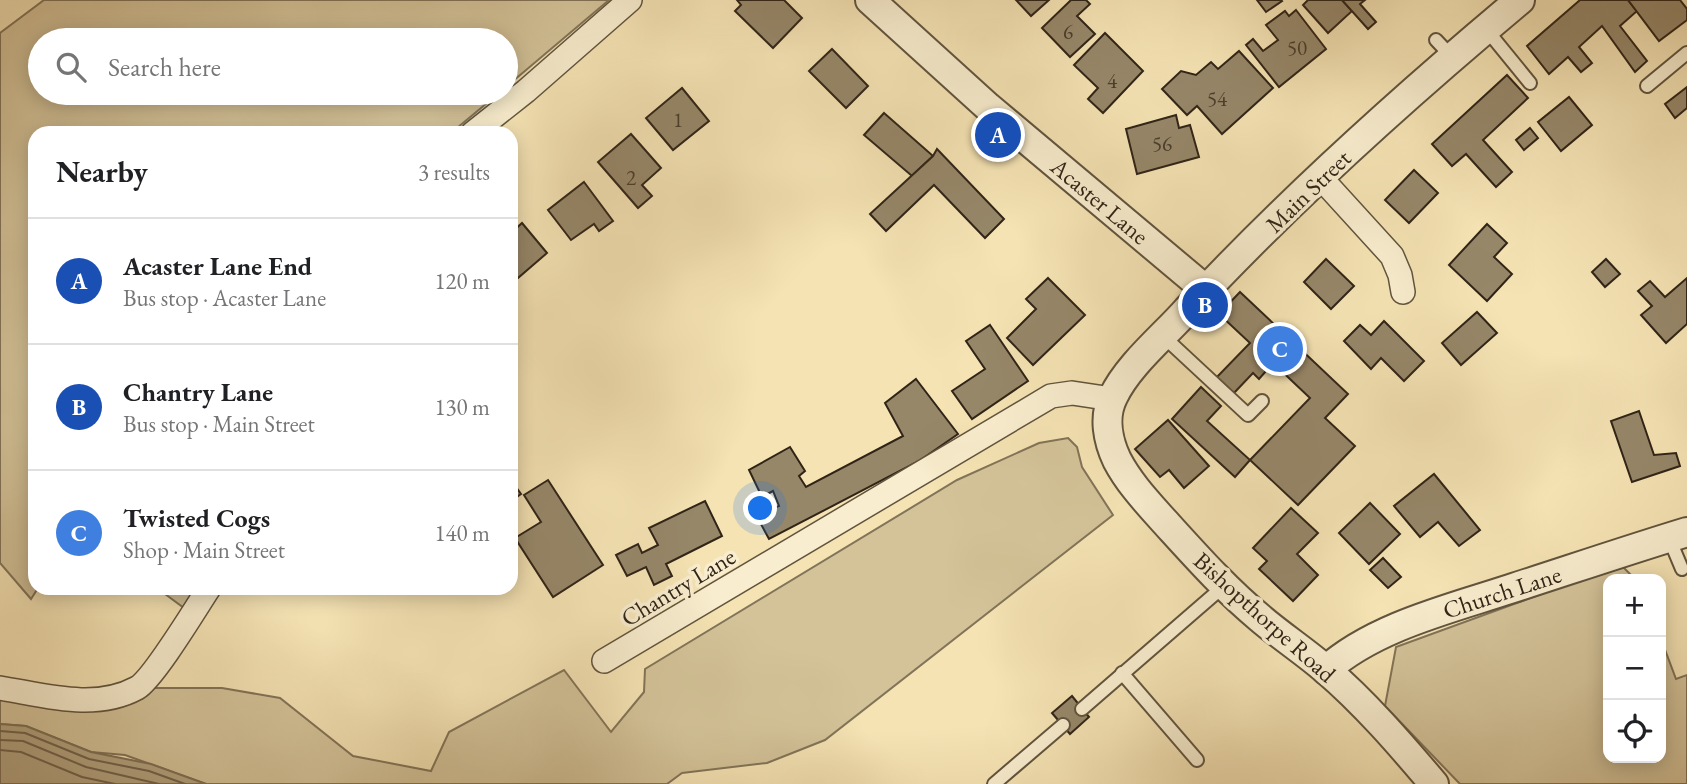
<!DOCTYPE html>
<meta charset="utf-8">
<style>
:root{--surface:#fff;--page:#f2f2f2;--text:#202124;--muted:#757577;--line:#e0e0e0;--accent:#ea580c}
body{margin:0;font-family:"EB Garamond",serif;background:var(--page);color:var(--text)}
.controls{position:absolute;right:21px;bottom:21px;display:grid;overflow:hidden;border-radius:14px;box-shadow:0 4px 18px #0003}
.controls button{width:63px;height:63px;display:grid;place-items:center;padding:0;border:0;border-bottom:2px solid var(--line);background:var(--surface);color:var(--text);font:35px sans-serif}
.you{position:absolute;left:761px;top:509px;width:24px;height:24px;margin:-18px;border:5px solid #fff;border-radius:50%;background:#1a73e8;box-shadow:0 0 0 10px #1a73e833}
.badge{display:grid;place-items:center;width:46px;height:46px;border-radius:50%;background:var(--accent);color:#fff;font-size:23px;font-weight:700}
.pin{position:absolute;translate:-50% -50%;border:4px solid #fff;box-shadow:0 2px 7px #0006}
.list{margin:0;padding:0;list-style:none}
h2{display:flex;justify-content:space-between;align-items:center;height:91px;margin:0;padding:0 28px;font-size:30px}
h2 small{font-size:23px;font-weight:400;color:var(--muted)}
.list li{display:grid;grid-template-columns:46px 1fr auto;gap:21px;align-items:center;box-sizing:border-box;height:126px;padding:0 28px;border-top:2px solid var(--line)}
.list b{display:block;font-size:26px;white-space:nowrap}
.list p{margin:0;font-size:23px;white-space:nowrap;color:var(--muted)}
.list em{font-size:23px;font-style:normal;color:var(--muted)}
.icon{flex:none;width:38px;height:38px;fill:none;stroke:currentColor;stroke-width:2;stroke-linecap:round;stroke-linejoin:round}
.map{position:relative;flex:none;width:1687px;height:784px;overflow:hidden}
.search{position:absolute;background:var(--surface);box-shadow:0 4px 18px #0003;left:28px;top:28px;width:490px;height:77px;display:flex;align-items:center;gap:18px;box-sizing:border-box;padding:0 24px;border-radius:38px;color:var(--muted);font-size:26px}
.panel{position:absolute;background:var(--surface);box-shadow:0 4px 18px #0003;left:28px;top:126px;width:490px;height:469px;border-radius:21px}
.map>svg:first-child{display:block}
.green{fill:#d4c399;stroke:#827458;stroke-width:2}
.water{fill:#b2a27f;stroke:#7e7055;stroke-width:2}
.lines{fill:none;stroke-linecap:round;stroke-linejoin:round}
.shore{stroke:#71634b;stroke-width:2}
.building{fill:#968769;stroke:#302417;stroke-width:2}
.service-casing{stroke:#61543e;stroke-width:16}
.minor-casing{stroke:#61543e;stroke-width:26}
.tertiary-casing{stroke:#61543e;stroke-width:32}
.service{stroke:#f8edce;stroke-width:12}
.minor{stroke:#f8edce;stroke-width:23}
.tertiary{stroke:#f8edce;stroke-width:28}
.labels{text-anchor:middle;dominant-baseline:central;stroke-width:7;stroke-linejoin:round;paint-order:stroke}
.number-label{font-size:21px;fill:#4a3d2c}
.street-label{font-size:24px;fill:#302417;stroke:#f8edce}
</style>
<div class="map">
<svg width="1687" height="784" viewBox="0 0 1687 784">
<rect width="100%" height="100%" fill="#f5e3b4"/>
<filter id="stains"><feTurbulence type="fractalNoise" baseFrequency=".00286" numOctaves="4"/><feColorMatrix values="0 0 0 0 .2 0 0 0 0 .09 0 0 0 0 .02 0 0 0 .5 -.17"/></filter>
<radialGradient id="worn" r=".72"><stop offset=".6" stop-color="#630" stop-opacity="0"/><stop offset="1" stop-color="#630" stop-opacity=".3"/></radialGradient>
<g class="green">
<polygon points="44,0 609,0 506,87 506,40 40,40 40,93 499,93 451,133 35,133 35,588 38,588 31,599 0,563 0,33"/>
<polygon points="1068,438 1077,447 1082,467 1113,515 825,740 767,763 682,773 667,784 206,784 125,755 91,752 26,726 0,724 0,698 150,688 222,688 280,698 353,756 431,771 449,732 564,670 611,732 644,692 645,669 957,480 1039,443"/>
<polygon points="1621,565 1635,579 1608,579 1608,758 1661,758 1661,639 1676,679 1687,675 1687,784 1460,784 1385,706 1396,647"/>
<polygon points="157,588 195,588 184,608"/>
</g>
<polygon class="water" points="0,724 26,726 91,752 151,764 206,784 0,784"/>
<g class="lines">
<g class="shore">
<polyline points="0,731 25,733 89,759 149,771 185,784"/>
<polyline points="0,740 23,741 86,767 159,784"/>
<polyline points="0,750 21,752 82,777 115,784"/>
</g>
</g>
<g class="building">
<polygon points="737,0 784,0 802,18 773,48 735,11 741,5"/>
<polygon points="1016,0 1049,0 1031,16"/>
<polygon points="1071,0 1086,0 1090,4 1077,16 1095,34 1070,57 1042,28"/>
<polygon points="1257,0 1281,0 1282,1 1266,12"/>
<polygon points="1308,0 1342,0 1352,11 1328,33 1303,5"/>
<polygon points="1342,0 1365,0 1360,4 1376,22 1368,29"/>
<polygon points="1580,0 1628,0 1637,11 1620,26 1647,61 1635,72 1602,26 1579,47 1592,63 1581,72 1568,57 1549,74 1527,46"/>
<polygon points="1628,0 1680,0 1687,9 1687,20 1659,41"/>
<polygon points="1296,10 1326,49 1279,87 1246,45 1253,39 1263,51 1278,40 1266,25 1285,11 1289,16"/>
<polygon points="1105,33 1143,71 1103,113 1088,99 1098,88 1074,65"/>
<polygon points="832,49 868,86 846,108 809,71"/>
<polygon points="1239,51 1273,88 1222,134 1197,106 1187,115 1162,89 1181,71 1196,75 1211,62 1218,69"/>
<polygon points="1507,75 1528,98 1483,140 1512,172 1496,187 1466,154 1452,166 1432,144"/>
<polygon points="1687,87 1687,108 1675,118 1665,104"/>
<polygon points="682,88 709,121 673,150 646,118"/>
<polygon points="1569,97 1592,125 1561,151 1538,122"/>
<polygon points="884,113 933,156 912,176 864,135"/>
<polygon points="1176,115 1179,128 1190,125 1199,157 1137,174 1126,129"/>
<polygon points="1530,128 1538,138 1524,150 1516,140"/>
<polygon points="631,134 661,168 642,185 652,196 638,208 598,162"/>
<polygon points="937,149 1004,219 985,238 934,185 886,231 870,214 933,156"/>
<polygon points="1414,170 1438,193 1409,223 1385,200"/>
<polygon points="584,182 613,221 599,231 594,224 571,240 548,210"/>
<polygon points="522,223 547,253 511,284 511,233"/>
<polygon points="1487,224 1507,243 1494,257 1512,274 1487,301 1449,265"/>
<polygon points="1326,259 1354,286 1331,309 1304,282"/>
<polygon points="1606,259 1620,274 1605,287 1592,272"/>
<polygon points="1048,278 1085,315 1033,365 1007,338 1036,309 1026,299"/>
<polygon points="1687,278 1687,324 1666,343 1641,315 1652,306 1638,291 1650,281 1665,297"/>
<polygon points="1240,292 1348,394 1325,418 1355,446 1298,505 1250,460 1310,398 1273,363 1259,379 1253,373 1233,394 1216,378 1250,343 1219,314"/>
<polygon points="1477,312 1497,333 1461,365 1442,343"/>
<polygon points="1384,321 1424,361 1404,381 1381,358 1371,369 1344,341 1360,325 1371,335"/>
<polygon points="990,325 1028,381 972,419 952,391 985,369 966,341"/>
<polygon points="916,379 958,434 919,461 769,539 756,515 779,506 773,491 762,497 749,470 790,447 805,471 799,476 806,487 903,436 885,403"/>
<polygon points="1201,387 1221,406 1207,421 1250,460 1235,477 1172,419"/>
<polygon points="1639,411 1654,455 1676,453 1680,466 1632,482 1611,421"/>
<polygon points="1168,420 1209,466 1184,488 1169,470 1160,477 1135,449"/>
<polygon points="1434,474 1480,530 1459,546 1438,522 1420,537 1394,506"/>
<polygon points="511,480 521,494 511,501"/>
<polygon points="548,480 603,565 553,597 515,538 541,522 524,495"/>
<polygon points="705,501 722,536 666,564 672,576 654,585 646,567 627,576 616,555 638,544 642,553 658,545 649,528"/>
<polygon points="1370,503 1400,534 1369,564 1339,533"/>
<polygon points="1291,508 1318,533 1297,554 1318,575 1293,601 1259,569 1267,561 1253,548"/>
<polygon points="1383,558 1401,577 1388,588 1370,570"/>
<polygon points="1072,696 1089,717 1070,734 1052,713"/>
</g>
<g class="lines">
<g class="service-casing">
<g id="service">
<polyline points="1486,29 1530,83"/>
<polyline points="1436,40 1452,57"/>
<polyline points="1647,86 1687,53"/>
<polyline points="1163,336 1248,415 1262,401"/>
<polyline points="1669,538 1682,569"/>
<polyline points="1122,673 1197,760"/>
<polyline points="1082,709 1224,586"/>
<polyline points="994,784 1063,725"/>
</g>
</g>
<g class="minor-casing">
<g id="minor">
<polyline points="473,133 526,91 630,0"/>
<polyline points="1320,177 1392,256 1400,275 1403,292"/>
<polyline points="604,661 1051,396 1072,393 1112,399"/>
<path d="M0,688C44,695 95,711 137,688C153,679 196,608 209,588"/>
</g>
</g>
<g class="tertiary-casing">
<g id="tertiary">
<polyline points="870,0 988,107 1206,290"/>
<path d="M1326,670C1374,627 1449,609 1510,589C1569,570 1628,550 1687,532"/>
<path d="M1434,784C1401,745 1364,702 1325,669C1304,651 1281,636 1260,618C1225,589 1195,555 1164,521C1147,502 1129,483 1117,460C1108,441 1103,417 1113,397C1128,365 1164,336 1187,310C1290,199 1404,97 1520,0"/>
</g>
</g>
<use href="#service" class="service"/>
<use href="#minor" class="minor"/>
<use href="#tertiary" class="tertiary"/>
</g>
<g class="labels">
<g class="number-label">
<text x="1068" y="31">6</text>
<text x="1297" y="47">50</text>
<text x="1112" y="80">4</text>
<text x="1217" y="98">54</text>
<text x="678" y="119">1</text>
<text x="1162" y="143">56</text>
<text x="631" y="177">2</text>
</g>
<g class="street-label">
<text transform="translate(1308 191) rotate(-44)">Main Street</text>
<text transform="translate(1100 201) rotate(40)">Acaster Lane</text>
<text transform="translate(678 587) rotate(-31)">Chantry Lane</text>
<text transform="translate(1502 592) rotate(-18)">Church Lane</text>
<text transform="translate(1265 617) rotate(42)">Bishopthorpe Road</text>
</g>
</g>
<rect width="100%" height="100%" filter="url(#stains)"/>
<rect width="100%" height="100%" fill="url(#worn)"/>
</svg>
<div class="controls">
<button>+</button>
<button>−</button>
<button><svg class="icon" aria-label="locate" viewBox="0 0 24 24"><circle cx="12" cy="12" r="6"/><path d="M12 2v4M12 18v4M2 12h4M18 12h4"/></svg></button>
</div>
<div class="you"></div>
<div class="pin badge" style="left:998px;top:135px;background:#1a4fb4">A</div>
<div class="pin badge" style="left:1205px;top:305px;background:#1a4fb4">B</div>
<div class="pin badge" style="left:1280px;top:349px;background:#3f7fe0">C</div>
<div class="search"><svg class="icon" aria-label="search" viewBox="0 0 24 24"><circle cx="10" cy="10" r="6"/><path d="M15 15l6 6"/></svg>Search here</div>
<section class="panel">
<h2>Nearby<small>3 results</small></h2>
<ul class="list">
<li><span class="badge" style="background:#1a4fb4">A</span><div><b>Acaster Lane End</b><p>Bus stop · Acaster Lane</p></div><em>120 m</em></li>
<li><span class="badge" style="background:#1a4fb4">B</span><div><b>Chantry Lane</b><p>Bus stop · Main Street</p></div><em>130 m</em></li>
<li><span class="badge" style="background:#3f7fe0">C</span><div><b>Twisted Cogs</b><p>Shop · Main Street</p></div><em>140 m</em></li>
</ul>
</section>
</div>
